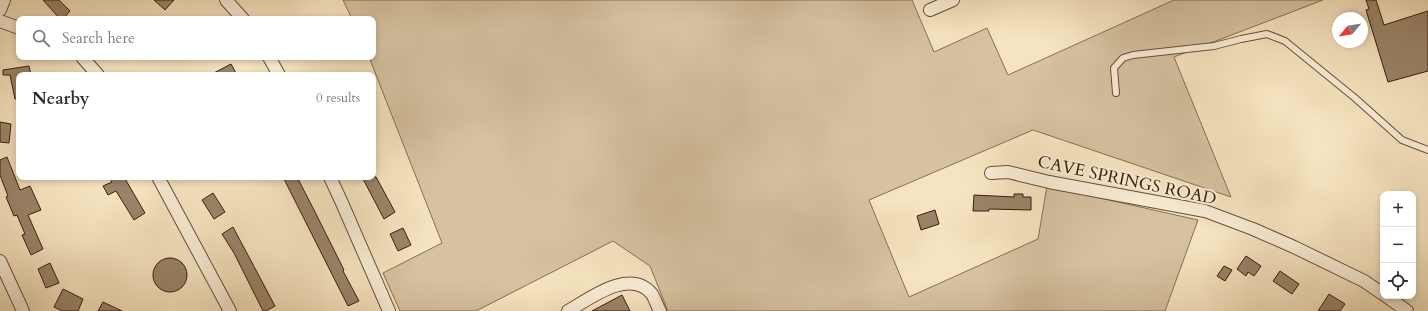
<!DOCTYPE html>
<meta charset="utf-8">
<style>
:root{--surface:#fff;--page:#f7f7f7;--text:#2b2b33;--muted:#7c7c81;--line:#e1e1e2}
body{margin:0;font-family:Cardo,serif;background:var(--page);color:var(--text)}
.controls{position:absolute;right:12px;bottom:12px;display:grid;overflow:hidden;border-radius:8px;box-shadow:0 2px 6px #0003}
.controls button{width:36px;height:36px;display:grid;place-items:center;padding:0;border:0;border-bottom:1px solid var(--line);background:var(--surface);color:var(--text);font:20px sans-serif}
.compass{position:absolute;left:1332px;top:12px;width:36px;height:36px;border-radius:50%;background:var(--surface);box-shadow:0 2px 6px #0003;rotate:240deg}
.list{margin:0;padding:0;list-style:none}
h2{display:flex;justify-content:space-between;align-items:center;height:52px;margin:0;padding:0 16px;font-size:17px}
h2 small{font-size:13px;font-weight:400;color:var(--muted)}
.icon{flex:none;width:22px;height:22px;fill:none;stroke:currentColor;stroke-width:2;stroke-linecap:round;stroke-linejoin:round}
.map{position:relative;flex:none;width:1428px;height:311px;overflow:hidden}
.search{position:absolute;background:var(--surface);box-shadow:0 2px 6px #0003;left:16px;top:16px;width:360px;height:44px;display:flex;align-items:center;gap:10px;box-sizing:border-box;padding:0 14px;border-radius:8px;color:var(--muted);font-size:15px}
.panel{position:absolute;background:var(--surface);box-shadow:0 2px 6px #0003;left:16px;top:72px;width:360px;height:108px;border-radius:8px}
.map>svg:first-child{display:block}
.green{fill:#d6c2a1;stroke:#867056}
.building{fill:#9a8469;stroke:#371d0b}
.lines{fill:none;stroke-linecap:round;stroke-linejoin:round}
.lane-casing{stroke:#674f38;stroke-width:8}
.street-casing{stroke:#674f38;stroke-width:14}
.lane{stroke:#f9edd6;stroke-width:6}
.street{stroke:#f9edd6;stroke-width:12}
.labels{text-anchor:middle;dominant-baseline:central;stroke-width:4;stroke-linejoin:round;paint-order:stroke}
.street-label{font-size:17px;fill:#371d0b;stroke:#f9edd6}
</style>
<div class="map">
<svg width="1428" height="311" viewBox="0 0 1428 311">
<rect width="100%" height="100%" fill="#f6e4c0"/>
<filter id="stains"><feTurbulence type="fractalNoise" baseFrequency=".005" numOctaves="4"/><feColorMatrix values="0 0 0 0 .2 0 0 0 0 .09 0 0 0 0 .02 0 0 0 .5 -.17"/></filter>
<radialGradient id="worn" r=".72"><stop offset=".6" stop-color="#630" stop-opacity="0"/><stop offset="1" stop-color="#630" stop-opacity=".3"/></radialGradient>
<polygon class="green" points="343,0 912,0 934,52 987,28 1008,75 1174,0 1323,0 1174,57 1231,197 1033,130 869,200 909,297 1038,239 1047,186 1198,220 1165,311 668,311 650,266 613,241 476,311 400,311 383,273 442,243 369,57 373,57 373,19 352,19"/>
<g class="building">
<polygon points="43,0 59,0 70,11 63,19 60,19"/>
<polygon points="154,0 174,0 165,10"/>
<polygon points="1366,0 1376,0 1384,25 1428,11 1428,71 1388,82 1366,10 1369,9"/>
<polygon points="231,64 237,75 210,75"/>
<polygon points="29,66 31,75 19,75 19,99 15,99 10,75 3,75 3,70"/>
<polygon points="0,122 11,124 9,143 0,142"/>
<polygon points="7,157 20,190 30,186 41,210 28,215 43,249 31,255 22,235 25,234 17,215 14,216 6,197 8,196 0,175 0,160"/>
<polygon points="109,177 124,177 145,213 134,220 116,191 108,195 103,186 112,182"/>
<polygon points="283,177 297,177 313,208 344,270 343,271 359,301 348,306"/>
<polygon points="362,177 376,177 395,212 384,219"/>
<polygon points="213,193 225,212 214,219 202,200"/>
<polygon points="1014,194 1023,194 1023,197 1031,197 1031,210 989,209 989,211 973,211 974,195 1014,197"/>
<polygon points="935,210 939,224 921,230 917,216"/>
<polygon points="233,227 275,306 266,311 263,311 234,253 222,234"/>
<polygon points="403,228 411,245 398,251 390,234"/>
<polygon points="1246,256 1261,266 1254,276 1248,272 1246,276 1237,269"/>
<circle cx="170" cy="275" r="17"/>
<polygon points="50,263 59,283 46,288 38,269"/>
<polygon points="1224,266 1232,270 1225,281 1217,276"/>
<polygon points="1280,271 1299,284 1292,294 1273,281"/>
<polygon points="63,289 83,299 78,311 62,311 54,307"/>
<polygon points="1329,294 1345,304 1340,311 1318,311"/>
<polygon points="622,295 630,311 592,311"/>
<polygon points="103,302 122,311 98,311"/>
</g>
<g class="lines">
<g class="lane-casing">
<polyline id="lane" points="1116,93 1114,68 1123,58 1133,55 1214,46 1241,39 1267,34 1285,41 1355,98 1402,140 1428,150"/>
</g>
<g class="street-casing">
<g id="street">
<polyline points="226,0 243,19"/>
<polyline points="0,10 4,0"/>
<polyline points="930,10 953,0"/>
<polyline points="0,21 19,28"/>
<polyline points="82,57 98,75"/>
<polyline points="269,57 279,75"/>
<polyline points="991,173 1008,172 1049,182 1205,211 1253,229 1294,247 1364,281 1383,294"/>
<polyline points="158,177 230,311"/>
<polyline points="330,177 342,203 389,311"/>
<polyline points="0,261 23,311"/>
<polyline points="1386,296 1407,311"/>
<path d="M568,311C589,299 630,267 652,294C655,299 657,306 660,311"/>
</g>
</g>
<use href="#lane" class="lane"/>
<use href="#street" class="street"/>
</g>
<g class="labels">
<g class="street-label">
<text transform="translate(1127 180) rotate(12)">CAVE SPRINGS ROAD</text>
</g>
</g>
<rect width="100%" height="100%" filter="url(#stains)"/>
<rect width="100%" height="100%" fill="url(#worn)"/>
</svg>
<div class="controls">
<button>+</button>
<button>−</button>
<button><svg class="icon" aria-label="locate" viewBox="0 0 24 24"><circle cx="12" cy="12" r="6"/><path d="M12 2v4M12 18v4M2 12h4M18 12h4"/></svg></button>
</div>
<svg class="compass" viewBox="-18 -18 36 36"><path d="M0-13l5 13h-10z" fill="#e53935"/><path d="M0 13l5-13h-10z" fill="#7c7c81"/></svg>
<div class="search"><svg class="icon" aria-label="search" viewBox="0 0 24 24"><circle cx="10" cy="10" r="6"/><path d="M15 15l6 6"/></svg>Search here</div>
<section class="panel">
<h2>Nearby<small>0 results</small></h2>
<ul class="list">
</ul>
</section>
</div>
